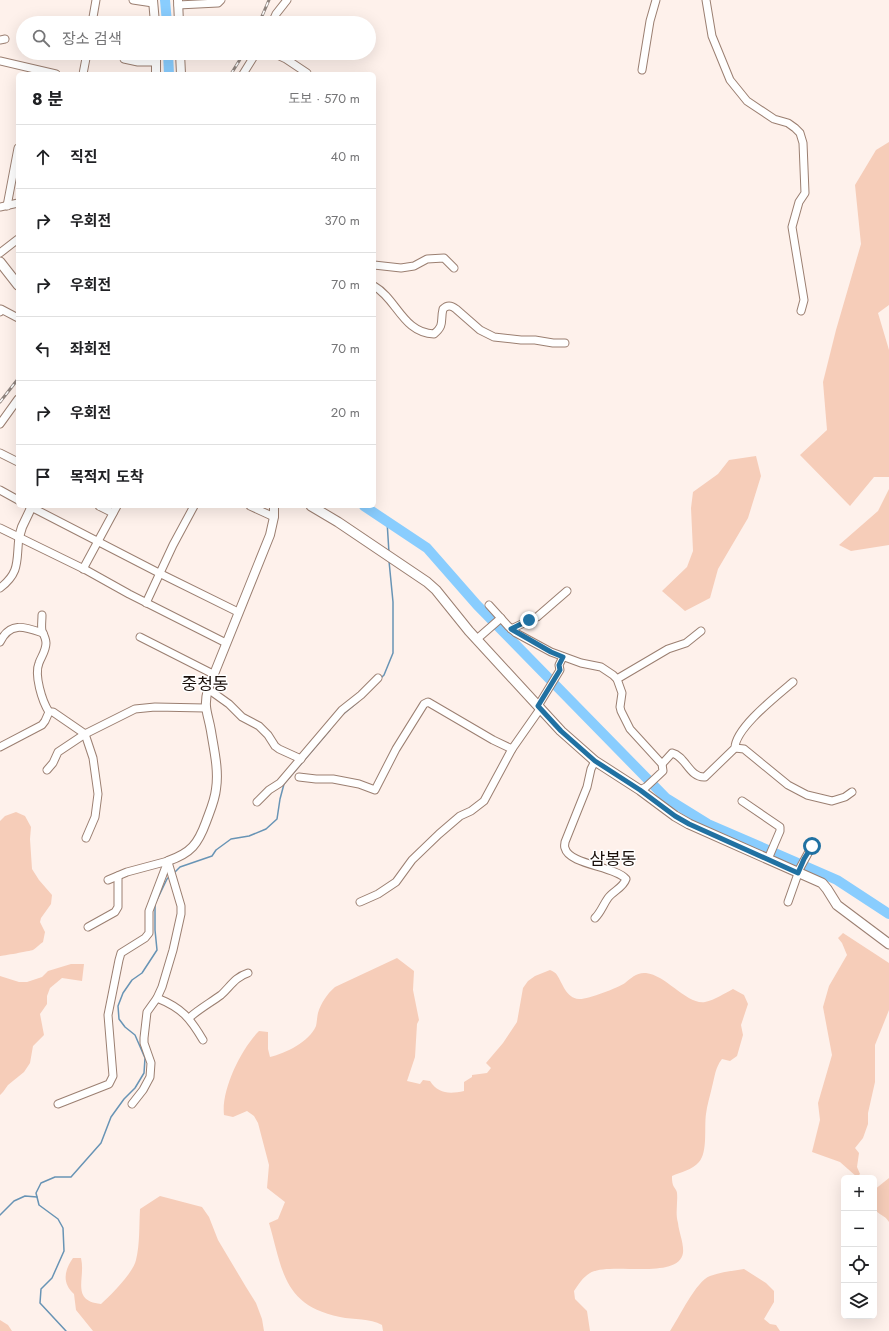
<!DOCTYPE html>
<html lang="ko">
<meta charset="utf-8">
<style>
:root{--surface:#fff;--page:#f2f2f2;--text:#202124;--muted:#757577;--line:#e0e0e0}
body{margin:0;font-family:Jost,"Noto Sans KR",sans-serif;background:var(--page);color:var(--text)}
.controls{position:absolute;right:12px;bottom:12px;display:grid;overflow:hidden;border-radius:6px;box-shadow:0 4px 16px #0002}
.controls button{width:36px;height:36px;display:grid;place-items:center;padding:0;border:0;border-bottom:1px solid var(--line);background:var(--surface);color:var(--text);font:20px sans-serif}
.stop{position:absolute;width:12px;height:12px;margin:-9px;border:3px solid #2071a2;border-radius:50%;background:#fff}
.stop.end{background:#2071a2;border-color:#fff;box-shadow:0 1px 4px #0008}
.list{margin:0;padding:0;list-style:none}
h2{display:flex;justify-content:space-between;align-items:center;height:52px;margin:0;padding:0 16px;font-size:17px}
h2 small{font-size:13px;font-weight:400;color:var(--muted)}
.list li{display:grid;grid-template-columns:26px 1fr auto;gap:12px;align-items:center;box-sizing:border-box;height:64px;padding:0 16px;border-top:1px solid var(--line)}
.list b{display:block;font-size:15px;white-space:nowrap}
.list em{font-size:13px;font-style:normal;color:var(--muted)}
.icon{flex:none;width:22px;height:22px;fill:none;stroke:currentColor;stroke-width:2;stroke-linecap:round;stroke-linejoin:round}
.map{position:relative;flex:none;width:889px;height:1331px;overflow:hidden}
.search{position:absolute;background:var(--surface);box-shadow:0 4px 16px #0002;left:16px;top:16px;width:360px;height:44px;display:flex;align-items:center;gap:10px;box-sizing:border-box;padding:0 14px;border-radius:22px;color:var(--muted);font-size:15px}
.panel{position:absolute;background:var(--surface);box-shadow:0 4px 16px #0002;left:16px;top:72px;width:360px;height:436px;border-radius:6px}
.map>svg:first-child{display:block}
.green{fill:#f6cdb9}
.lines{fill:none;stroke-linecap:round;stroke-linejoin:round}
.stream{stroke:#6894b5;stroke-width:1.5}
.river{stroke:#89cdfe;stroke-width:10}
.minor-casing{stroke:#9b7f71;stroke-width:9}
.tertiary-casing{stroke:#9b7f71;stroke-width:10}
.secondary-casing{stroke:#9b7f71;stroke-width:11}
.minor{stroke:#fff;stroke-width:7}
.tertiary{stroke:#fff;stroke-width:8}
.secondary{stroke:#fff;stroke-width:9}
.rail-casing{stroke:#90857f;stroke-width:3}
.rail{stroke:#fff;stroke-width:1.5;stroke-dasharray:4.5;stroke-linecap:butt}
.route{stroke:#2071a2;stroke-width:5}
.labels{text-anchor:middle;dominant-baseline:central;stroke-width:3;stroke-linejoin:round;paint-order:stroke}
.quarter-label{font-size:17px;fill:#1a100b;stroke:#fff}
</style>
<div class="map">
<svg width="889" height="1331" viewBox="0 0 889 1331">
<rect width="100%" height="100%" fill="#fef1eb"/>
<g class="green">
<polygon points="889,142 889,305 878,313 889,350 889,477 874,477 850,506 800,455 827,430 823,382 836,330 861,244 855,185 876,150"/>
<polygon points="756,456 761,476 748,518 718,569 710,598 685,611 662,591 687,567 693,551 691,508 693,492 718,474 729,460"/>
<polygon points="889,489 889,545 851,551 839,545 878,511"/>
<path d="M16,812L25,816L31,827L30,839L32,869L39,880L52,895L51,904L41,918L40,922L45,932L43,942C40,944 36,948 33,950C30,951 2,956 0,956V821L5,816Z"/>
<polygon points="843,933 889,963 889,1010 875,1045 875,1082 868,1113 868,1124 863,1138 855,1148 859,1153 857,1167 860,1174 857,1177 840,1162 812,1152 820,1120 818,1103 832,1055 823,1007 829,986 847,955 842,943 838,938"/>
<path d="M397,958L414,971L413,990L419,1020L417,1024L415,1057L407,1081L420,1084L423,1080L430,1081C438,1094 450,1094 464,1091V1082L472,1077V1075L487,1073L491,1068L486,1063L503,1043L517,1022L523,988L528,981L535,976L550,970C553,971 556,973 557,975C563,984 566,998 579,999C586,1000 618,988 625,983C631,978 637,972 646,973C666,975 687,1005 705,1002C715,1000 725,993 733,989L744,995L748,1004L741,1025L743,1035L737,1056L730,1061L722,1059C715,1068 715,1076 712,1087C710,1096 707,1105 706,1114C704,1127 708,1152 699,1162C692,1170 681,1172 672,1176C672,1179 672,1182 673,1185C674,1188 677,1190 677,1193C678,1203 675,1213 678,1223C679,1233 684,1243 683,1253C678,1281 609,1261 590,1273C583,1277 578,1285 574,1291L575,1299L587,1311L590,1331H383L382,1325C370,1318 354,1320 340,1317C283,1305 283,1271 269,1223L278,1219L285,1202L267,1188L269,1165L258,1123L254,1116L247,1111L233,1117L224,1115C221,1090 241,1049 259,1031L268,1032V1049L270,1057C286,1053 309,1042 316,1026C317,1022 317,1017 318,1013C321,1003 327,994 335,987Z"/>
<polygon points="71,964 84,964 82,981 62,978 50,988 47,996 47,1004 40,1014 44,1035 33,1046 30,1063 24,1072 8,1085 3,1092 0,1095 0,976 19,982 27,982 42,977 48,971"/>
<path d="M889,1178V1222C885,1215 879,1215 874,1209V1190Z"/>
<path d="M160,1196L202,1207L209,1217L218,1240L246,1287L256,1303L262,1319L264,1331H93L76,1310L74,1294C62,1283 64,1271 73,1258H81C86,1278 70,1301 101,1304C111,1295 133,1273 136,1260C140,1244 139,1226 140,1209Z"/>
<path d="M744,1269L766,1283L774,1291V1302L764,1319L770,1324L776,1325L780,1331H670C679,1318 696,1281 710,1276C720,1272 733,1271 744,1269Z"/>
<polygon points="0,1320 8,1325 12,1331 0,1331"/>
</g>
<g class="lines">
<g class="stream">
<polyline points="387,521 389,553"/>
<polyline points="380,679 384,675 393,653 393,602 389,561"/>
<polyline points="341,716 358,702"/>
<polyline points="174,873 180,867 212,856 216,850 231,839 249,836 266,829 277,819 280,799 284,784 330,730"/>
<polyline points="0,1215 14,1201 25,1196 37,1197"/>
<polyline points="66,1331 40,1303 41,1289 52,1278 64,1251 63,1228 58,1219 39,1205 36,1193 41,1183 55,1177 71,1177 101,1143 111,1117 124,1099 135,1088 144,1073 145,1058 135,1035 125,1027 119,1019 118,1006 123,993 132,980 142,973 157,950 155,930 155,904 167,879 169,877"/>
</g>
<g class="river">
<polyline points="165,0 167,23"/>
<polyline points="168,53 169,74"/>
<polyline points="364,506 427,548 477,605 666,798 708,824 837,880 889,914"/>
</g>
<g class="minor-casing">
<g id="minor">
<polyline points="133,0 153,3"/>
<polyline points="706,0 712,36 730,80 747,101 774,119 788,123 795,128 800,133 803,143 805,193 799,202 792,227 804,300 801,311"/>
<polyline points="178,5 218,3 221,0"/>
<polyline points="92,23 96,0"/>
<polyline points="272,23 276,14 287,0"/>
<polyline points="0,40 5,39"/>
<polyline points="273,53 286,59 307,73"/>
<polyline points="124,59 138,62 156,62"/>
<polyline points="0,61 56,74"/>
<polyline points="642,70 650,21 656,0"/>
<polyline points="83,74 87,53"/>
<polyline points="243,74 256,53"/>
<polyline points="7,206 18,148"/>
<polyline points="0,207 18,203"/>
<polyline points="0,253 18,239"/>
<polyline points="374,265 401,268 414,266 427,259 444,258 454,268"/>
<path d="M374,286C397,299 403,333 434,334C445,325 440,321 443,309C447,305 451,305 456,309L480,330L494,337L521,340H535L553,343H565"/>
<polyline points="0,312 1,309 18,318"/>
<polyline points="0,424 18,399"/>
<polyline points="0,453 18,462"/>
<polyline points="0,490 18,500"/>
<polyline points="29,506 159,573 238,612"/>
<polyline points="99,506 113,513"/>
<polyline points="250,506 274,517"/>
<polyline points="0,528 86,570 129,594 226,643"/>
<polyline points="83,569 117,506"/>
<path d="M0,588C21,572 16,560 19,537"/>
<polyline points="146,603 173,545 194,506"/>
<polyline points="489,605 508,626 516,633 551,652 581,663 601,667 613,675 617,679 622,693 620,707 621,711 630,729 662,764 663,771 646,787 640,790"/>
<path d="M42,615C42,621 41,626 42,631C44,635 46,639 46,643C46,651 41,657 39,663C34,675 42,701 49,712"/>
<polyline points="511,629 537,617 567,591"/>
<polyline points="140,637 213,674"/>
<polyline points="477,639 501,618"/>
<path d="M0,642C10,621 25,627 43,633"/>
<polyline points="617,679 668,649 686,643 701,631"/>
<polyline points="208,689 229,704 242,717 259,726 268,735 275,746 279,749 301,759"/>
<polyline points="538,706 560,670 559,665 563,657"/>
<polyline points="0,747 42,725 45,721 49,712 53,712 85,734 93,758 98,794 95,817 86,838"/>
<polyline points="735,748 744,749 788,785 807,795 832,801 845,797 852,792"/>
<path d="M595,761L591,769L587,787L565,842C565,844 564,846 565,848C569,865 615,866 626,879C623,888 613,891 608,898C603,905 601,912 595,918"/>
<path d="M662,764L672,753C686,756 689,778 705,777L735,748C735,728 778,695 793,682"/>
<polyline points="47,770 53,763 58,752 85,734 135,709 155,707 205,708"/>
<polyline points="299,777 316,779 333,779 359,784 375,790 396,749 424,704 428,702 493,740 512,749"/>
<polyline points="742,801 780,827 780,831 768,859"/>
<polyline points="257,802 269,790 280,783 342,710 361,695 378,678"/>
<path d="M168,862L181,906V914L173,950L162,987L157,998C182,1008 190,1018 203,1040"/>
<polyline points="108,880 127,872 168,861"/>
<polyline points="360,902 378,894 396,882 412,860 439,834 460,816 471,811 484,801 512,749 540,709"/>
<polyline points="788,902 800,868 812,846"/>
<polyline points="88,927 115,912 118,907 118,876"/>
<path d="M189,1018C199,1009 210,1003 221,995C230,987 235,977 248,973"/>
<polyline points="58,1104 109,1084 113,1076 108,1015 119,960 121,953 145,938 149,933 149,911 168,861"/>
<polyline points="132,1104 143,1090 150,1077 151,1063 144,1043 144,1038 147,1012 157,998"/>
</g>
</g>
<g class="tertiary-casing">
<g id="tertiary">
<polyline points="153,0 155,23"/>
<polyline points="178,0 179,23"/>
<polyline points="156,53 156,74"/>
<polyline points="180,53 181,74"/>
<polyline points="19,537 22,527 32,506"/>
<path d="M168,861C191,853 198,844 206,822C210,811 215,800 216,789C219,770 214,750 211,731C208,713 203,708 208,689L270,535L274,517V506"/>
</g>
</g>
<g class="secondary-casing">
<g id="secondary">
<polyline points="0,262 18,285"/>
<polyline points="311,506 338,522 427,582 436,590 469,631 561,731 595,761 640,790 675,816 689,824 822,883 827,889 837,905 889,944"/>
</g>
</g>
<use href="#minor" class="minor"/>
<use href="#tertiary" class="tertiary"/>
<use href="#secondary" class="secondary"/>
<g class="rail-casing">
<g id="rail">
<polyline points="259,23 269,0"/>
<polyline points="231,74 244,53"/>
<polyline points="0,402 18,379"/>
</g>
</g>
<use href="#rail" class="rail"/>
</g>
<g class="lines">
<polyline class="route" points="529,620 511,629 551,652 563,657 559,665 560,670 538,706 561,731 595,761 640,790 675,816 689,824 798,873 804,859 812,846"/>
</g>
<g class="labels">
<g class="quarter-label">
<text x="205" y="684">중청동</text>
<text x="613" y="859">삼봉동</text>
</g>
</g>
</svg>
<div class="controls">
<button>+</button>
<button>−</button>
<button><svg class="icon" aria-label="locate" viewBox="0 0 24 24"><circle cx="12" cy="12" r="6"/><path d="M12 2v4M12 18v4M2 12h4M18 12h4"/></svg></button>
<button><svg class="icon" aria-label="layers" viewBox="0 0 24 24"><path d="M12 4l9 5-9 5-9-5zM3 14l9 5 9-5"/></svg></button>
</div>
<div class="stop" style="left:812px;top:846px"></div>
<div class="stop end" style="left:529px;top:620px"></div>
<div class="search"><svg class="icon" aria-label="search" viewBox="0 0 24 24"><circle cx="10" cy="10" r="6"/><path d="M15 15l6 6"/></svg>장소 검색</div>
<section class="panel">
<h2>8 분<small>도보 · 570 m</small></h2>
<ul class="list">
<li><svg class="icon" aria-label="ahead" viewBox="0 0 24 24"><path d="M12 20V5M6 11l6-6 6 6"/></svg><div><b>직진</b></div><em>40 m</em></li>
<li><svg class="icon" aria-label="right" viewBox="0 0 24 24"><path d="M7 20v-9h11M14 6l5 5-5 5"/></svg><div><b>우회전</b></div><em>370 m</em></li>
<li><svg class="icon" aria-label="right" viewBox="0 0 24 24"><path d="M7 20v-9h11M14 6l5 5-5 5"/></svg><div><b>우회전</b></div><em>70 m</em></li>
<li><svg class="icon" aria-label="left" viewBox="0 0 24 24"><path d="M17 20v-9H6M10 6l-5 5 5 5"/></svg><div><b>좌회전</b></div><em>70 m</em></li>
<li><svg class="icon" aria-label="right" viewBox="0 0 24 24"><path d="M7 20v-9h11M14 6l5 5-5 5"/></svg><div><b>우회전</b></div><em>20 m</em></li>
<li><svg class="icon" aria-label="arrive" viewBox="0 0 24 24"><path d="M6 21V4h12l-3 4 3 4H6"/></svg><div><b>목적지 도착</b></div></li>
</ul>
</section>
</div>
